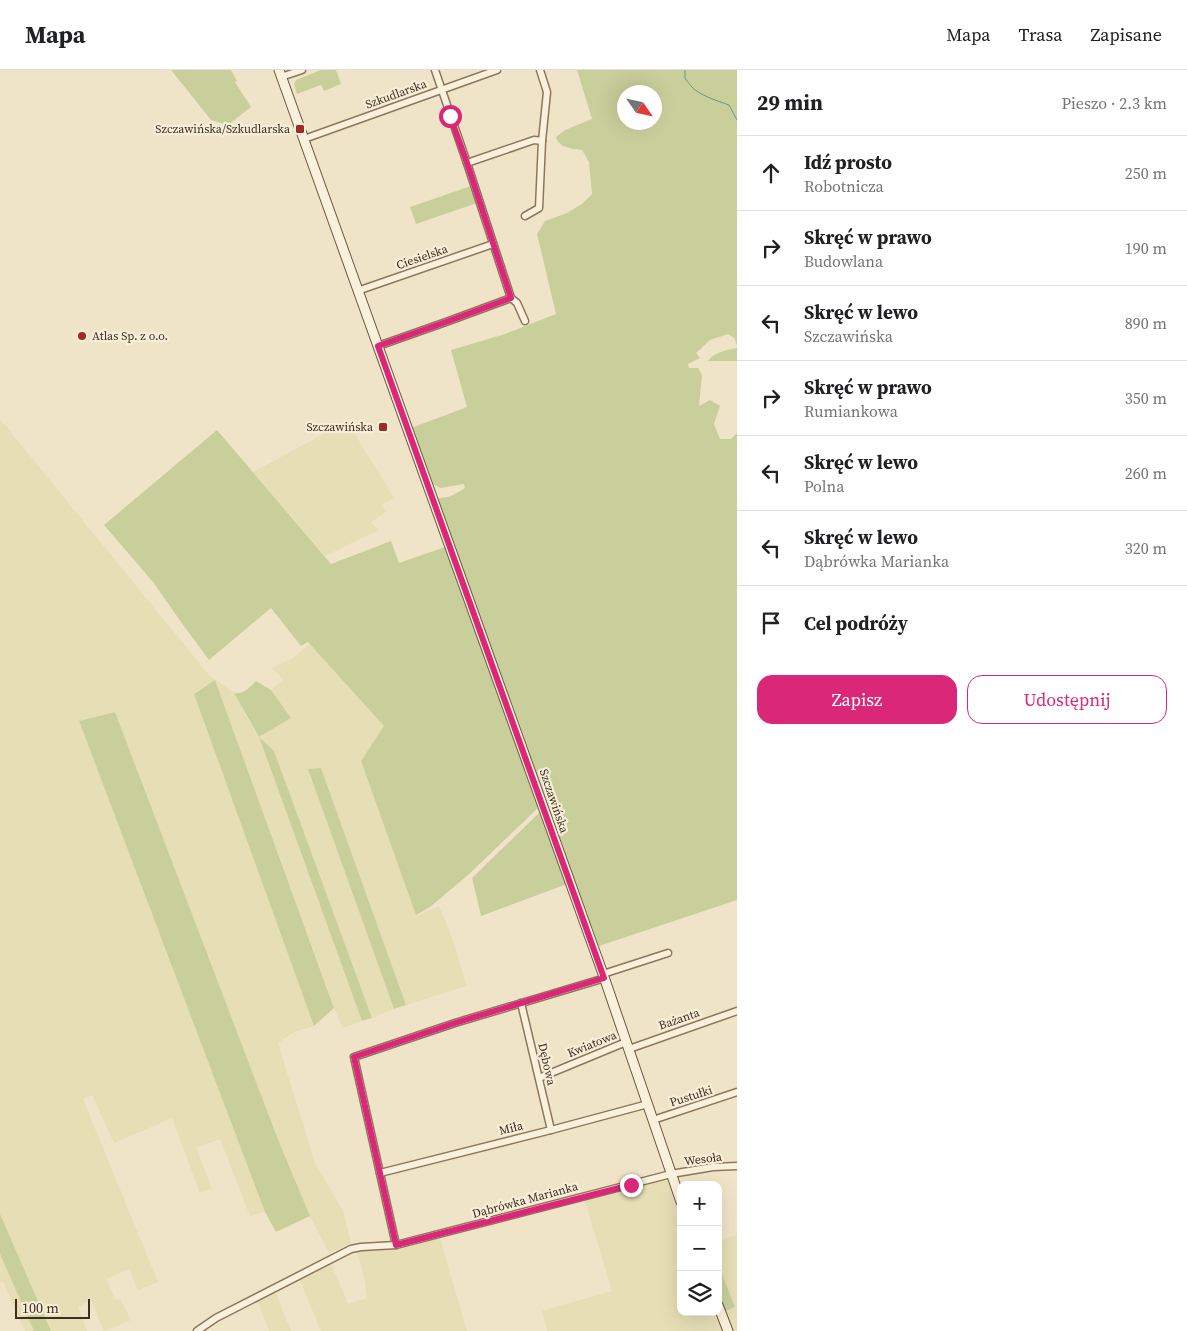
<!DOCTYPE html>
<html lang="pl">
<meta charset="utf-8">
<style>
:root{--surface:#fff;--page:#f6f6f6;--text:#202124;--muted:#757577;--line:#e0e0e0;--accent:#db2777}
body{margin:0;font-family:"Source Serif 4",serif;background:var(--page);color:var(--text)}
.controls{position:absolute;right:15px;bottom:15px;display:grid;overflow:hidden;border-radius:10px;box-shadow:0 5px 20px #0002}
.controls button{width:45px;height:45px;display:grid;place-items:center;padding:0;border:0;border-bottom:1px solid var(--line);background:var(--surface);color:var(--text);font:25px sans-serif}
.compass{position:absolute;left:617px;top:15px;width:45px;height:45px;border-radius:50%;background:var(--surface);box-shadow:0 5px 20px #0002;rotate:124deg}
.scale{position:absolute;left:15px;bottom:12px;width:75px;box-sizing:border-box;padding-left:5px;border:2px solid #3d2e20;border-top:0;font-size:14px;line-height:18px;white-space:nowrap;color:#3d2e20;-webkit-text-stroke:4px #f7eed8;paint-order:stroke}
.stop{position:absolute;width:15px;height:15px;margin:-11px;border:4px solid #db2777;border-radius:50%;background:#fff}
.stop.end{background:#db2777;border-color:#fff;box-shadow:0 1px 5px #0008}
.list{margin:0;padding:0;list-style:none}
h2{display:flex;justify-content:space-between;align-items:center;height:65px;margin:0;padding:0 20px;font-size:21px}
h2 small{font-size:16px;font-weight:400;color:var(--muted)}
.list li{display:grid;grid-template-columns:32px 1fr auto;gap:15px;align-items:center;box-sizing:border-box;height:75px;padding:0 20px;border-top:1px solid var(--line)}
.list b{display:block;font-size:19px;white-space:nowrap}
.list p{margin:0;font-size:16px;white-space:nowrap;color:var(--muted)}
.list em{font-size:16px;font-style:normal;color:var(--muted)}
.actions{display:flex;gap:10px;padding:15px 20px}
.actions a{flex:1;padding:11px 0;border:1px solid var(--accent);border-radius:15px;text-align:center;font-size:18px;color:var(--accent)}
.actions .main{background:var(--accent);color:#fff}
.icon{flex:none;width:28px;height:28px;fill:none;stroke:currentColor;stroke-width:2;stroke-linecap:round;stroke-linejoin:round}
.map{position:relative;flex:none;width:737px;height:1261px;overflow:hidden}
header{display:flex;align-items:center;gap:30px;box-sizing:border-box;height:70px;padding:0 25px;background:var(--surface);border-bottom:1px solid var(--line)}
header strong{font-size:24px}
nav{display:flex;gap:28px;margin-inline-start:auto;font-size:18px}
main{display:flex}
aside{flex:1;background:var(--surface)}
.map>svg:first-child{display:block}
.farmland{fill:#e6deb5}
.green{fill:#c9cf9b;fill-rule:evenodd}
.lines{fill:none;stroke-linecap:round;stroke-linejoin:round}
.stream{stroke:#6f938a;stroke-width:1}
.street-casing{stroke:#8d765c;stroke-width:9}
.secondary-casing{stroke:#6f573f;stroke-width:11}
.street{stroke:#faf1dc;stroke-width:6}
.secondary{stroke:#faf1dc;stroke-width:9}
.route{stroke:#db2777;stroke-width:6}
.poi-dot{fill:#9e2a2b;stroke:#f7eed8;stroke-width:2}
.labels{text-anchor:middle;dominant-baseline:central;stroke-width:4.5;stroke-linejoin:round;paint-order:stroke}
.street-label{font-size:12px;fill:#3d2e20;stroke:#f7eed8}
.poi-label{font-size:12px;fill:#3d2e20;stroke:#f7eed8;text-anchor:end}
</style>
<header>
<strong>Mapa</strong>
<nav><a>Mapa</a><a>Trasa</a><a>Zapisane</a></nav>
</header>
<main>
<div class="map">
<svg width="737" height="1261" viewBox="0 0 737 1261">
<rect width="100%" height="100%" fill="#f0e4c8"/>
<g class="farmland">
<polygon points="0,349 209,605 234,623 258,667 291,648 271,620 283,610 272,598 293,588 310,574 385,657 361,691 417,846 439,836 451,865 467,916 406,935 321,698 308,699 394,939 372,948 274,682 259,668 362,951 342,958 215,610 194,623 314,956 294,962 278,973 315,1093 343,1141 351,1173 329,1183 310,1146 279,1072 115,642 79,651 265,1142 250,1146 220,1069 196,1078 212,1118 200,1123 172,1048 114,1073 92,1025 83,1029 158,1212 138,1220 129,1199 106,1209 116,1230 120,1229 131,1250 106,1261 104,1261 91,1230 78,1237 87,1261 51,1261 0,1144"/>
<polygon points="347,351 394,428 381,435 386,442 371,452 378,460 325,486 253,402"/>
<polygon points="663,1110 667,1111 670,1114 681,1143 681,1242 718,1242 725,1261 547,1261 542,1241 612,1221 585,1131"/>
<polygon points="737,1164 737,1261 733,1261 726,1241 735,1237 718,1194 718,1173"/>
<polygon points="440,1168 467,1261 321,1261 300,1210 331,1194 348,1234 367,1228 365,1212 357,1181 383,1180"/>
<polygon points="0,1184 34,1261 25,1261 3,1212 0,1213"/>
<polygon points="276,1224 291,1261 269,1261 258,1232"/>
</g>
<g class="green">
<polygon points="171,0 231,0 237,11 235,12 251,37 228,55 211,50"/>
<polygon points="321,0 336,0 341,14 324,21 321,15 297,24 294,14 296,10"/>
<path d="M577,0H737V275L734,268L728,264L710,270L696,283L700,288L688,294L689,298H698L702,305L699,336L710,330L720,336L714,354L720,369H731L737,363V830L599,876C543,727 488,579 438,428C450,428 455,424 465,418L464,414L441,418L432,414L411,358L467,337L451,280L505,264L556,244L537,164L545,151L567,143L582,134L592,124L589,92L582,80C572,79 559,78 556,67L565,60L592,49ZM624,22H654V52H624Z"/>
<polygon points="471,116 477,133 416,154 410,137"/>
<path d="M737,278V291H708C714,282 727,280 737,278Z"/>
<polygon points="217,360 331,494 391,471 399,493 445,477 538,738 468,805 430,837 416,845 361,691 384,656 308,572 301,576 271,538 209,590 181,552 153,512 104,455"/>
<polygon points="215,610 334,938 314,956 194,624"/>
<path d="M256,611L271,620L291,648L259,667L274,681L372,948L362,951L259,667L234,623C243,625 250,617 256,611Z"/>
<polygon points="115,642 279,1072 310,1146 276,1162 265,1142 79,651"/>
<polygon points="321,698 406,935 394,939 308,699"/>
<polygon points="540,742 567,814 481,846 472,808"/>
<polygon points="0,1144 51,1261 34,1261 0,1184"/>
<polygon points="718,1194 735,1237 726,1241 718,1222"/>
</g>
<g class="lines">
<path class="stream" d="M685,0V9C688,11 689,14 691,16C698,25 718,31 729,35L737,50"/>
<g class="street-casing">
<g id="street">
<polyline points="435,0 467,93 511,228"/>
<polyline points="281,7 302,0"/>
<polyline points="304,69 497,0"/>
<polyline points="467,93 534,70 542,71 547,22 540,0"/>
<polyline points="525,146 539,138 542,71"/>
<polyline points="358,222 363,219 493,174"/>
<polyline points="511,228 517,233 525,251"/>
<polyline points="378,276 446,252 511,228"/>
<polyline points="603,904 668,883"/>
<polyline points="521,933 551,1060"/>
<polyline points="629,979 737,941"/>
<polyline points="539,1008 626,972"/>
<polyline points="653,1050 737,1022"/>
<polyline points="380,1103 551,1060 648,1034"/>
<polyline points="396,1175 354,987 455,953 605,908"/>
<polyline points="197,1261 216,1248 351,1179 361,1177 396,1175 671,1104 713,1097 737,1096"/>
</g>
</g>
<g class="secondary-casing">
<g id="secondary">
<polyline points="279,0 603,904 681,1132"/>
<polyline points="718,1235 728,1261"/>
</g>
</g>
<use href="#street" class="street"/>
<use href="#secondary" class="secondary"/>
</g>
<g class="lines">
<polyline class="route" points="450,46 467,93 511,228 446,252 378,276 604,908 455,953 354,987 396,1175 631,1115"/>
</g>
<g class="poi-dot">
<rect x="295" y="54" width="10" height="10" rx="2.5"/>
<circle cx="82" cy="266" r="5"/>
<rect x="378" y="352" width="10" height="10" rx="2.5"/>
</g>
<g class="labels">
<g class="street-label">
<text transform="translate(396 24) rotate(-20)">Szkudlarska</text>
<text transform="translate(422 187) rotate(-19)">Ciesielska</text>
<text transform="translate(554 731) rotate(71)">Szczawińska</text>
<text transform="translate(679 949) rotate(-19)">Bażanta</text>
<text transform="translate(592 974) rotate(-22)">Kwiatowa</text>
<text transform="translate(547 994) rotate(77)">Dębowa</text>
<text transform="translate(691 1026) rotate(-18)">Pustułki</text>
<text transform="translate(511 1058) rotate(-14)">Miła</text>
<text transform="translate(703 1089) rotate(-8)">Wesoła</text>
<text transform="translate(525 1130) rotate(-15)">Dąbrówka Marianka</text>
</g>
<g class="poi-label">
<text x="290" y="59">Szczawińska/Szkudlarska</text>
<text x="92" y="266" text-anchor="start">Atlas Sp. z o.o.</text>
<text x="373" y="357">Szczawińska</text>
</g>
</g>
</svg>
<div class="controls">
<button>+</button>
<button>−</button>
<button><svg class="icon" aria-label="layers" viewBox="0 0 24 24"><path d="M12 4l9 5-9 5-9-5zM3 14l9 5 9-5"/></svg></button>
</div>
<svg class="compass" viewBox="-18 -18 36 36"><path d="M0-13l5 13h-10z" fill="#e53935"/><path d="M0 13l5-13h-10z" fill="#757577"/></svg>
<div class="scale">100 m</div>
<div class="stop" style="left:450px;top:46px"></div>
<div class="stop end" style="left:631px;top:1115px"></div>
</div>
<aside>
<h2>29 min<small>Pieszo · 2.3 km</small></h2>
<ul class="list">
<li><svg class="icon" aria-label="ahead" viewBox="0 0 24 24"><path d="M12 20V5M6 11l6-6 6 6"/></svg><div><b>Idź prosto</b><p>Robotnicza</p></div><em>250 m</em></li>
<li><svg class="icon" aria-label="right" viewBox="0 0 24 24"><path d="M7 20v-9h11M14 6l5 5-5 5"/></svg><div><b>Skręć w prawo</b><p>Budowlana</p></div><em>190 m</em></li>
<li><svg class="icon" aria-label="left" viewBox="0 0 24 24"><path d="M17 20v-9H6M10 6l-5 5 5 5"/></svg><div><b>Skręć w lewo</b><p>Szczawińska</p></div><em>890 m</em></li>
<li><svg class="icon" aria-label="right" viewBox="0 0 24 24"><path d="M7 20v-9h11M14 6l5 5-5 5"/></svg><div><b>Skręć w prawo</b><p>Rumiankowa</p></div><em>350 m</em></li>
<li><svg class="icon" aria-label="left" viewBox="0 0 24 24"><path d="M17 20v-9H6M10 6l-5 5 5 5"/></svg><div><b>Skręć w lewo</b><p>Polna</p></div><em>260 m</em></li>
<li><svg class="icon" aria-label="left" viewBox="0 0 24 24"><path d="M17 20v-9H6M10 6l-5 5 5 5"/></svg><div><b>Skręć w lewo</b><p>Dąbrówka Marianka</p></div><em>320 m</em></li>
<li><svg class="icon" aria-label="arrive" viewBox="0 0 24 24"><path d="M6 21V4h12l-3 4 3 4H6"/></svg><div><b>Cel podróży</b></div></li>
</ul>
<div class="actions"><a class="main">Zapisz</a><a>Udostępnij</a></div>
</aside>
</main>
